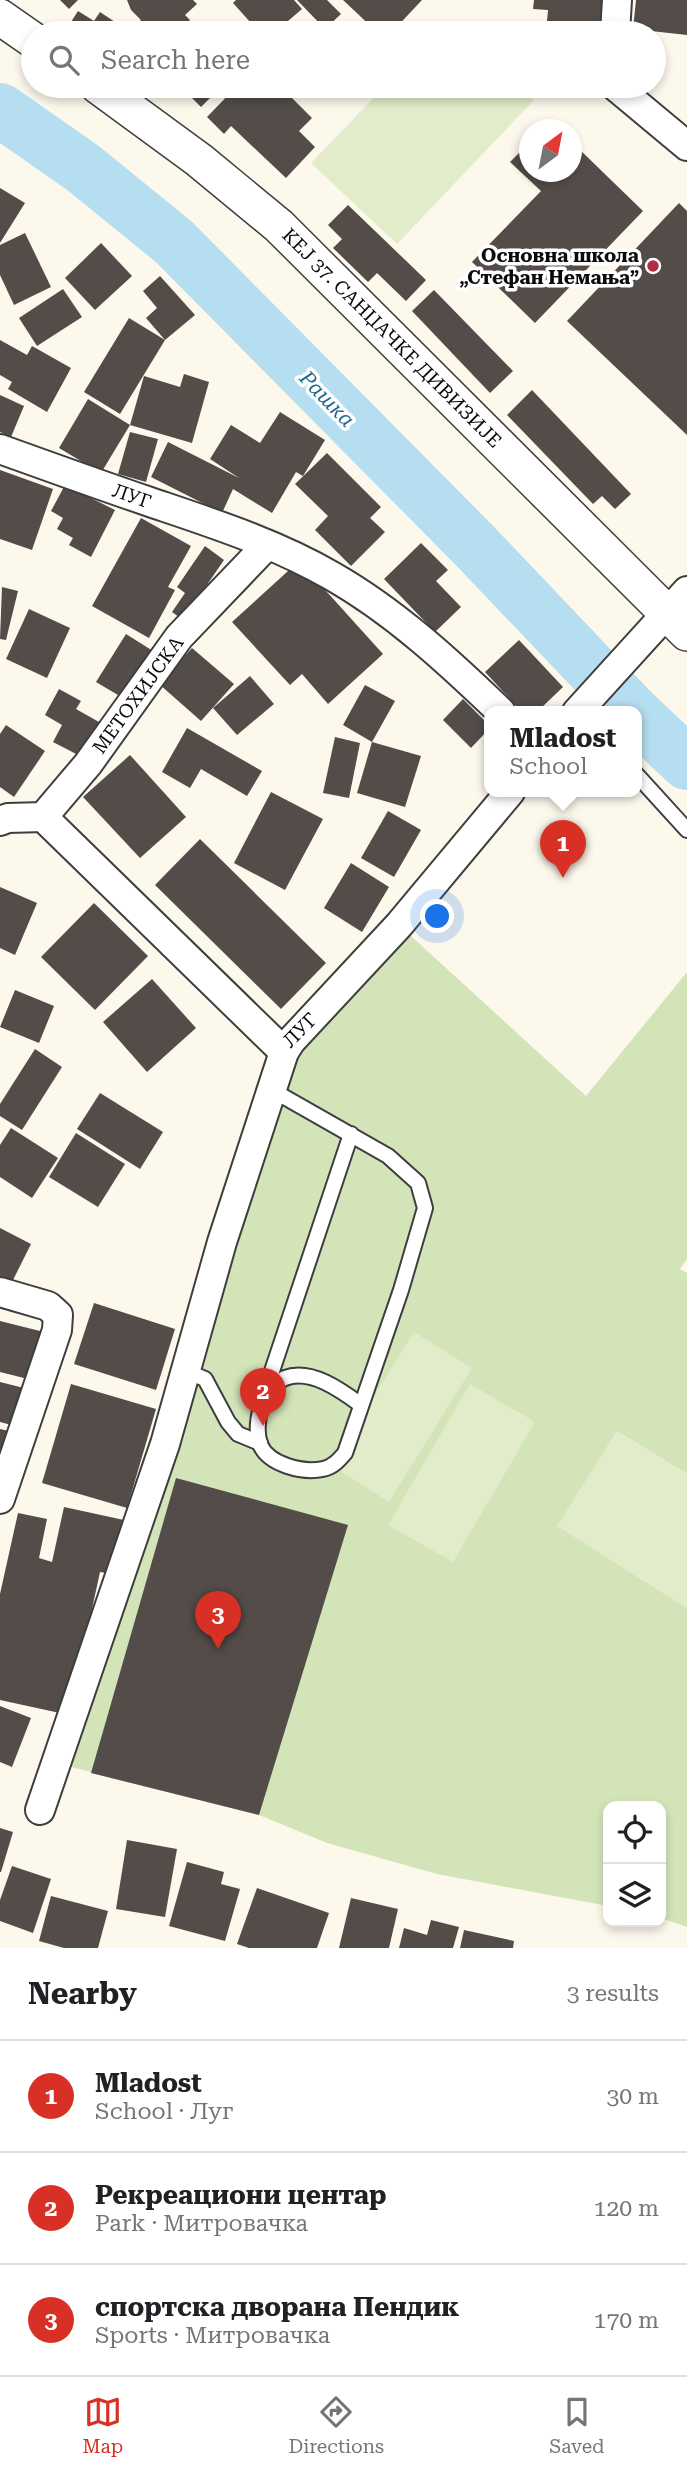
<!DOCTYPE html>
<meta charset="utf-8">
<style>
:root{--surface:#fff;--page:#f6f6f6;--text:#202124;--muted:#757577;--line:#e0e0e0;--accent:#d93025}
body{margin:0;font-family:"Roboto Serif",serif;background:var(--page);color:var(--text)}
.controls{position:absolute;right:21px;bottom:21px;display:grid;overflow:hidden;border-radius:14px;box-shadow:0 4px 10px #0003}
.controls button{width:63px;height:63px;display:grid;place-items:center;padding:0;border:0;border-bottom:2px solid var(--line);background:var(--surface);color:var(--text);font:35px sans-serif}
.compass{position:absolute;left:519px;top:119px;width:63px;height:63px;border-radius:50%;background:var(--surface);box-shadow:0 4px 10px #0003;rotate:32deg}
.you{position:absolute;left:438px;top:917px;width:24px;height:24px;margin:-18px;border:5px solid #fff;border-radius:50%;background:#1a73e8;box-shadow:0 0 0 10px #1a73e833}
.badge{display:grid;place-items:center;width:46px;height:46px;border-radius:50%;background:var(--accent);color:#fff;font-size:23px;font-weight:700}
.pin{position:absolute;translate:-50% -58px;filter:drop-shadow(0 2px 4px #0008)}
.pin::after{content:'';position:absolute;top:37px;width:24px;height:21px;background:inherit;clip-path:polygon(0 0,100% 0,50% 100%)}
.popup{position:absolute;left:484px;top:706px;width:158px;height:91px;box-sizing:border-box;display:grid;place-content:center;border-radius:14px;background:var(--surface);filter:drop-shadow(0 2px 5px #0005);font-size:23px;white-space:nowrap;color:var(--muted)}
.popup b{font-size:26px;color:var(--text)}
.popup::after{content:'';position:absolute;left:50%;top:100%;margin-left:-14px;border:14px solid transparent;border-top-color:var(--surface)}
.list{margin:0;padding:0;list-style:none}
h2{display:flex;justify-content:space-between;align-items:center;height:91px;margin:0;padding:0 28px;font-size:30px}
h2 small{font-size:23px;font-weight:400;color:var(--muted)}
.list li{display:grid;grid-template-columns:46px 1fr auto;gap:21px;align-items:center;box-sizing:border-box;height:112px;padding:0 28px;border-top:2px solid var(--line)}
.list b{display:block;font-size:26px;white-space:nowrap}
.list p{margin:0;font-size:23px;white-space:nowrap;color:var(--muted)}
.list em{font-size:23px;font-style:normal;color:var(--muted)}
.icon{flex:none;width:38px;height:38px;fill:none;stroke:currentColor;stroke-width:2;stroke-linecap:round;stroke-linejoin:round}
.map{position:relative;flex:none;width:687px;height:1948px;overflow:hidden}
.search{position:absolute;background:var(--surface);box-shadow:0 4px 10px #0003;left:21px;right:21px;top:21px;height:77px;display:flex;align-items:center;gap:18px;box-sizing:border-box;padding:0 24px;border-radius:38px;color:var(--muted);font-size:26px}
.sheet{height:427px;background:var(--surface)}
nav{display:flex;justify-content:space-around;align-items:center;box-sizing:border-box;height:98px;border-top:2px solid var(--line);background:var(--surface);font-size:19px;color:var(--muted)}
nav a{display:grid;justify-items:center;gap:4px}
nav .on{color:var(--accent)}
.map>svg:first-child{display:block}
.green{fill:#d3e4b9}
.pitch{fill:#e3ecca}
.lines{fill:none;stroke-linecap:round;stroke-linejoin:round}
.river{stroke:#b5def0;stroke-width:54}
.building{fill:#534c49}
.service-casing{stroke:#3e3e3e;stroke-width:18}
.minor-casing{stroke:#3e3e3e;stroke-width:32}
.tertiary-casing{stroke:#3e3e3e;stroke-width:38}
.service{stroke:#fff;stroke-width:14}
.minor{stroke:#fff;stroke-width:28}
.tertiary{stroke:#fff;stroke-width:35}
.poi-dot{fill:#af3040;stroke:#fff;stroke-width:2.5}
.labels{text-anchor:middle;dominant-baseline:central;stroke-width:7;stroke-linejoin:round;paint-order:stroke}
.poi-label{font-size:19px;font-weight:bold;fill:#0b0b0b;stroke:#fff;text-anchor:end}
.street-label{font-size:19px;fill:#0b0b0b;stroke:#fff}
.water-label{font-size:21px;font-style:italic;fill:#216991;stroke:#fff}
</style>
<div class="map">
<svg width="687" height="1948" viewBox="0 0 687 1948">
<rect width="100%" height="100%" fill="#fdf8ec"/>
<polygon class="green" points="399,925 586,1096 687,972 687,1259 680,1269 687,1273 687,1474 617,1431 558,1526 687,1608 687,1927 661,1918 661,1806 608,1806 608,1906 437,1874 327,1843 259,1815 56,1763 284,1052"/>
<g class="pitch">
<polygon points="385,86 519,86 534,100 397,244 311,163"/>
<polygon points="414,1332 472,1368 389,1502 331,1465"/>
<polygon points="470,1384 535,1422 453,1562 388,1525"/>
<polygon points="617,1431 687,1474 687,1608 557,1526"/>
</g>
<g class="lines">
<g class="river">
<polyline points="0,110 83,168 174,242 474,545 633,712"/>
<polyline points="636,715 687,763"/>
</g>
</g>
<g class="building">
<polygon points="60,0 78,0 69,9"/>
<polygon points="127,0 193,0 197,4 185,15 190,20 177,33 152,33 150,31 145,33 136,24 141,20 131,10"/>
<polygon points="236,0 294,0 302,9 274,33 260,33 233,3"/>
<polygon points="297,0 327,0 341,14 325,29"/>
<polygon points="343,0 422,0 391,33 378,33"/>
<polygon points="534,0 607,0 603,33 564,33 565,24 547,21 548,10 533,9"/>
<polygon points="636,0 687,0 687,35 633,29"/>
<polygon points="78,11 94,21 100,12 124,28 121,33 64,33"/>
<polygon points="136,86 154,86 148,94"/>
<polygon points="180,86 222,86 201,107"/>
<polygon points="237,86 254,86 263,95 272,86 280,86 312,118 299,131 315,147 286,178 231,126 224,134 207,117"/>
<polygon points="529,143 529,172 572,172 572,155 578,148 643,211 535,323 472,262 541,191 510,162"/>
<polygon points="0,188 25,203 0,243"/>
<polygon points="679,203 687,211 687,435 567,321"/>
<polygon points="348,205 426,280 406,301 377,273 368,282 333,248 342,239 328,225"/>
<polygon points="25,233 51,287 14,305 0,275 0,245"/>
<polygon points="101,243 132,276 95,310 65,278"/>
<polygon points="160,276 195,315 165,340 146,318 157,308 143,291"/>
<polygon points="63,289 82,317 37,346 19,318"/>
<polygon points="434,290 513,371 490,393 412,311"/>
<polygon points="129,318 165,340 120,414 84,392"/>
<polygon points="0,340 27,355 32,346 71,368 47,412 8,389 12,382 0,375"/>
<polygon points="184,374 209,382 192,443 130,425 144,376 180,387"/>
<polygon points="532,390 631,494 615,509 602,496 593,504 507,415"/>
<polygon points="0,395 24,406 11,437 0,432"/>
<polygon points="88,399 130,425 101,473 59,448"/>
<polygon points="280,412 325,440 303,476 296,472 272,513 233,489 222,513 151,477 168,442 239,478 210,459 231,425 260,443"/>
<polygon points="130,432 158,439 146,482 118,474"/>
<polygon points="327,453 381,507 370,518 385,532 351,566 315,530 328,516 295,484"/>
<polygon points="0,470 53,489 32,550 0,539"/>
<polygon points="65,485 115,510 91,557 69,545 73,538 57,529 63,518 51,511"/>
<polygon points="141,518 191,546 168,587 175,590 149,638 92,606"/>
<polygon points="421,543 448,570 436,581 461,607 435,632 384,579"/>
<polygon points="205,546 224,560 183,620 172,612 185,593 177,587"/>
<polygon points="299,561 383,654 328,704 302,674 290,685 232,622"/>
<polygon points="2,587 18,591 6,640 0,639"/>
<polygon points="29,609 70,628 47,678 6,659"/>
<polygon points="126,634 153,651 123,698 96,682"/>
<polygon points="519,640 563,687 537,712 522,712 485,672"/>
<polygon points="192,648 234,684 201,721 159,684"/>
<polygon points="250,676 274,704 237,735 213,708"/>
<polygon points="365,685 395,701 372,742 343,725"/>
<polygon points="59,689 81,701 76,709 99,722 80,756 53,742 62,725 45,715"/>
<polygon points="463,699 489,725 489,729 471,748 443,720"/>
<polygon points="6,725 45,751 14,797 0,787 0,734"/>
<polygon points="187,728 262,771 247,796 201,769 190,788 162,772"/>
<polygon points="335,737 360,743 349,798 323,793"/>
<polygon points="372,742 421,756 405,807 357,793"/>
<polygon points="130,755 186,817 140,858 83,797"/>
<polygon points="271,792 323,819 285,890 234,863"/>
<polygon points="388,811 421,830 394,877 361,858"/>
<polygon points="200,839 326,963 281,1009 155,885"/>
<polygon points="351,863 389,887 362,932 324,908"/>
<polygon points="0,887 37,903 15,955 0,948"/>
<polygon points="94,903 148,956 95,1010 41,957"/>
<polygon points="152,979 196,1028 147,1072 103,1022"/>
<polygon points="15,990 54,1006 39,1043 0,1027"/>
<polygon points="35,1049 62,1067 22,1130 0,1116 0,1104"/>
<polygon points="100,1093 163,1132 140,1169 77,1129"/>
<polygon points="11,1128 58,1158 32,1198 0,1177 0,1145"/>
<polygon points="76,1133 125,1164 98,1207 49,1177"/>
<polygon points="0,1228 31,1244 7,1292 0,1289"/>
<polygon points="94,1303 175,1329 156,1390 74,1364"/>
<polygon points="0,1321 48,1333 36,1381 0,1372"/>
<polygon points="0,1382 24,1388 15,1426 0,1422"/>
<polygon points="71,1384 156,1409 127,1508 42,1483"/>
<polygon points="0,1429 9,1431 0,1463"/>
<polygon points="176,1478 348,1525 259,1815 91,1773"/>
<polygon points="64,1507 124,1520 113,1574 100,1572 69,1715 0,1700 0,1594 18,1513 47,1519 39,1558 52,1562"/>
<polygon points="0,1706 31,1718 12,1767 0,1762"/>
<polygon points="0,1828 13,1832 1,1872 0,1872"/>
<polygon points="127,1840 177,1849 165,1917 116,1909"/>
<polygon points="187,1862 224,1872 221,1884 240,1889 225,1941 169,1926"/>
<polygon points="12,1866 51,1879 33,1933 0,1921 0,1900"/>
<polygon points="257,1888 329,1913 317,1948 249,1948 237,1944"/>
<polygon points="51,1896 108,1911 98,1948 64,1948 39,1941"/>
<polygon points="351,1898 398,1909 389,1948 339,1948"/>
<polygon points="431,1920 459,1927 453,1948 399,1948 404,1928 427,1935"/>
<polygon points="464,1930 514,1941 513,1948 460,1948"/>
</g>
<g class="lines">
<g class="service-casing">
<g id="service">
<polyline points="636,774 687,830"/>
<path d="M272,1090L388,1156L418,1183L425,1208L401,1290L345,1453C339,1460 333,1467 323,1469C303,1473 268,1465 260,1444C254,1426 261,1407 266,1389L351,1134"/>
<polyline points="186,1371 205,1379 228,1422 238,1434 260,1443"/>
<path d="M266,1389C272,1386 279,1381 285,1378C311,1368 342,1391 361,1405"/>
</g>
</g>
<g class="minor-casing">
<g id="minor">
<polyline points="615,33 617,0"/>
<polyline points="615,86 687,146"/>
<path d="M0,449C50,467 100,485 150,502C212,523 275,543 332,576C395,612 449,662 501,712"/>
<polyline points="577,712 687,591"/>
<polyline points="43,817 284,1052"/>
<polyline points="0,821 8,818 43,817 88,764 179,637 267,545"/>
<polyline points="0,1292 48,1306 58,1315 57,1330 0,1499"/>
<polyline points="40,1810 165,1444 222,1242 284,1052 291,1041 399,925 510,792"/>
</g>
</g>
<g class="tertiary-casing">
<g id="tertiary">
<polyline points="0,17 33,40"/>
<polyline points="98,86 199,160 279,226 687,633"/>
</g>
</g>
<use href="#service" class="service"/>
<use href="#minor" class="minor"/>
<use href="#tertiary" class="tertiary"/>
</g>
<circle class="poi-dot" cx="653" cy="266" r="7"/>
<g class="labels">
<g class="poi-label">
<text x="639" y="255">Основна школа<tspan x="639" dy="22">„Стефан Немања”</tspan></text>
</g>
<g class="street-label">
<text transform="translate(392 338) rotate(45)">КЕЈ 37. САНЏАЧКЕ ДИВИЗИЈЕ</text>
<text transform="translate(132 496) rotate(19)">ЛУГ</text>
<text transform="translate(138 695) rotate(-54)">МЕТОХИЈСКА</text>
<text transform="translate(300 1030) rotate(-45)">ЛУГ</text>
</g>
<g class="water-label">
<text transform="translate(327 399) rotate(46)">Рашка</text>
</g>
</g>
</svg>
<div class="controls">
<button><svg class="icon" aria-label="locate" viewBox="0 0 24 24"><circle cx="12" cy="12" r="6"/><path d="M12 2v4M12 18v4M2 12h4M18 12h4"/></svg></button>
<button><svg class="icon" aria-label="layers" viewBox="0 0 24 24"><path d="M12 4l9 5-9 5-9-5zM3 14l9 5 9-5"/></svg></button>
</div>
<svg class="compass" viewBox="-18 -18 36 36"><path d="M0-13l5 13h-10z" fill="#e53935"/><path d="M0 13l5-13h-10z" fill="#757577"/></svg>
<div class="you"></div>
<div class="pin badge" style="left:563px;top:878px">1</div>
<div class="popup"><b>Mladost</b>School</div>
<div class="pin badge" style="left:263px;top:1426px">2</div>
<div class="pin badge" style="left:218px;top:1649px">3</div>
<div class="search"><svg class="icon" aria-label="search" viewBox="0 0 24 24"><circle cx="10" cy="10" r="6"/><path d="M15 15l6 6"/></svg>Search here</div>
</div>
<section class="sheet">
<h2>Nearby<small>3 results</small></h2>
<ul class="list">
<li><span class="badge">1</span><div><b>Mladost</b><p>School · Луг</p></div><em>30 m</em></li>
<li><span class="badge">2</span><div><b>Рекреациони центар</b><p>Park · Митровачка</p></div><em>120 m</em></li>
<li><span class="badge">3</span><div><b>спортска дворана Пендик</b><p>Sports · Митровачка</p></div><em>170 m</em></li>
</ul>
</section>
<nav>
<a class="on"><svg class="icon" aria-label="map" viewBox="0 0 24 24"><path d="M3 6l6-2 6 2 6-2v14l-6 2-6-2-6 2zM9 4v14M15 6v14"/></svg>Map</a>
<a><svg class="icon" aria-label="directions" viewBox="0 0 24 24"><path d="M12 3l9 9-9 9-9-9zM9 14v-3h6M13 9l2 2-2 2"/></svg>Directions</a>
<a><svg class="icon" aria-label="saved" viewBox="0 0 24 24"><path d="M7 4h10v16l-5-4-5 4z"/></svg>Saved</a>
</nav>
